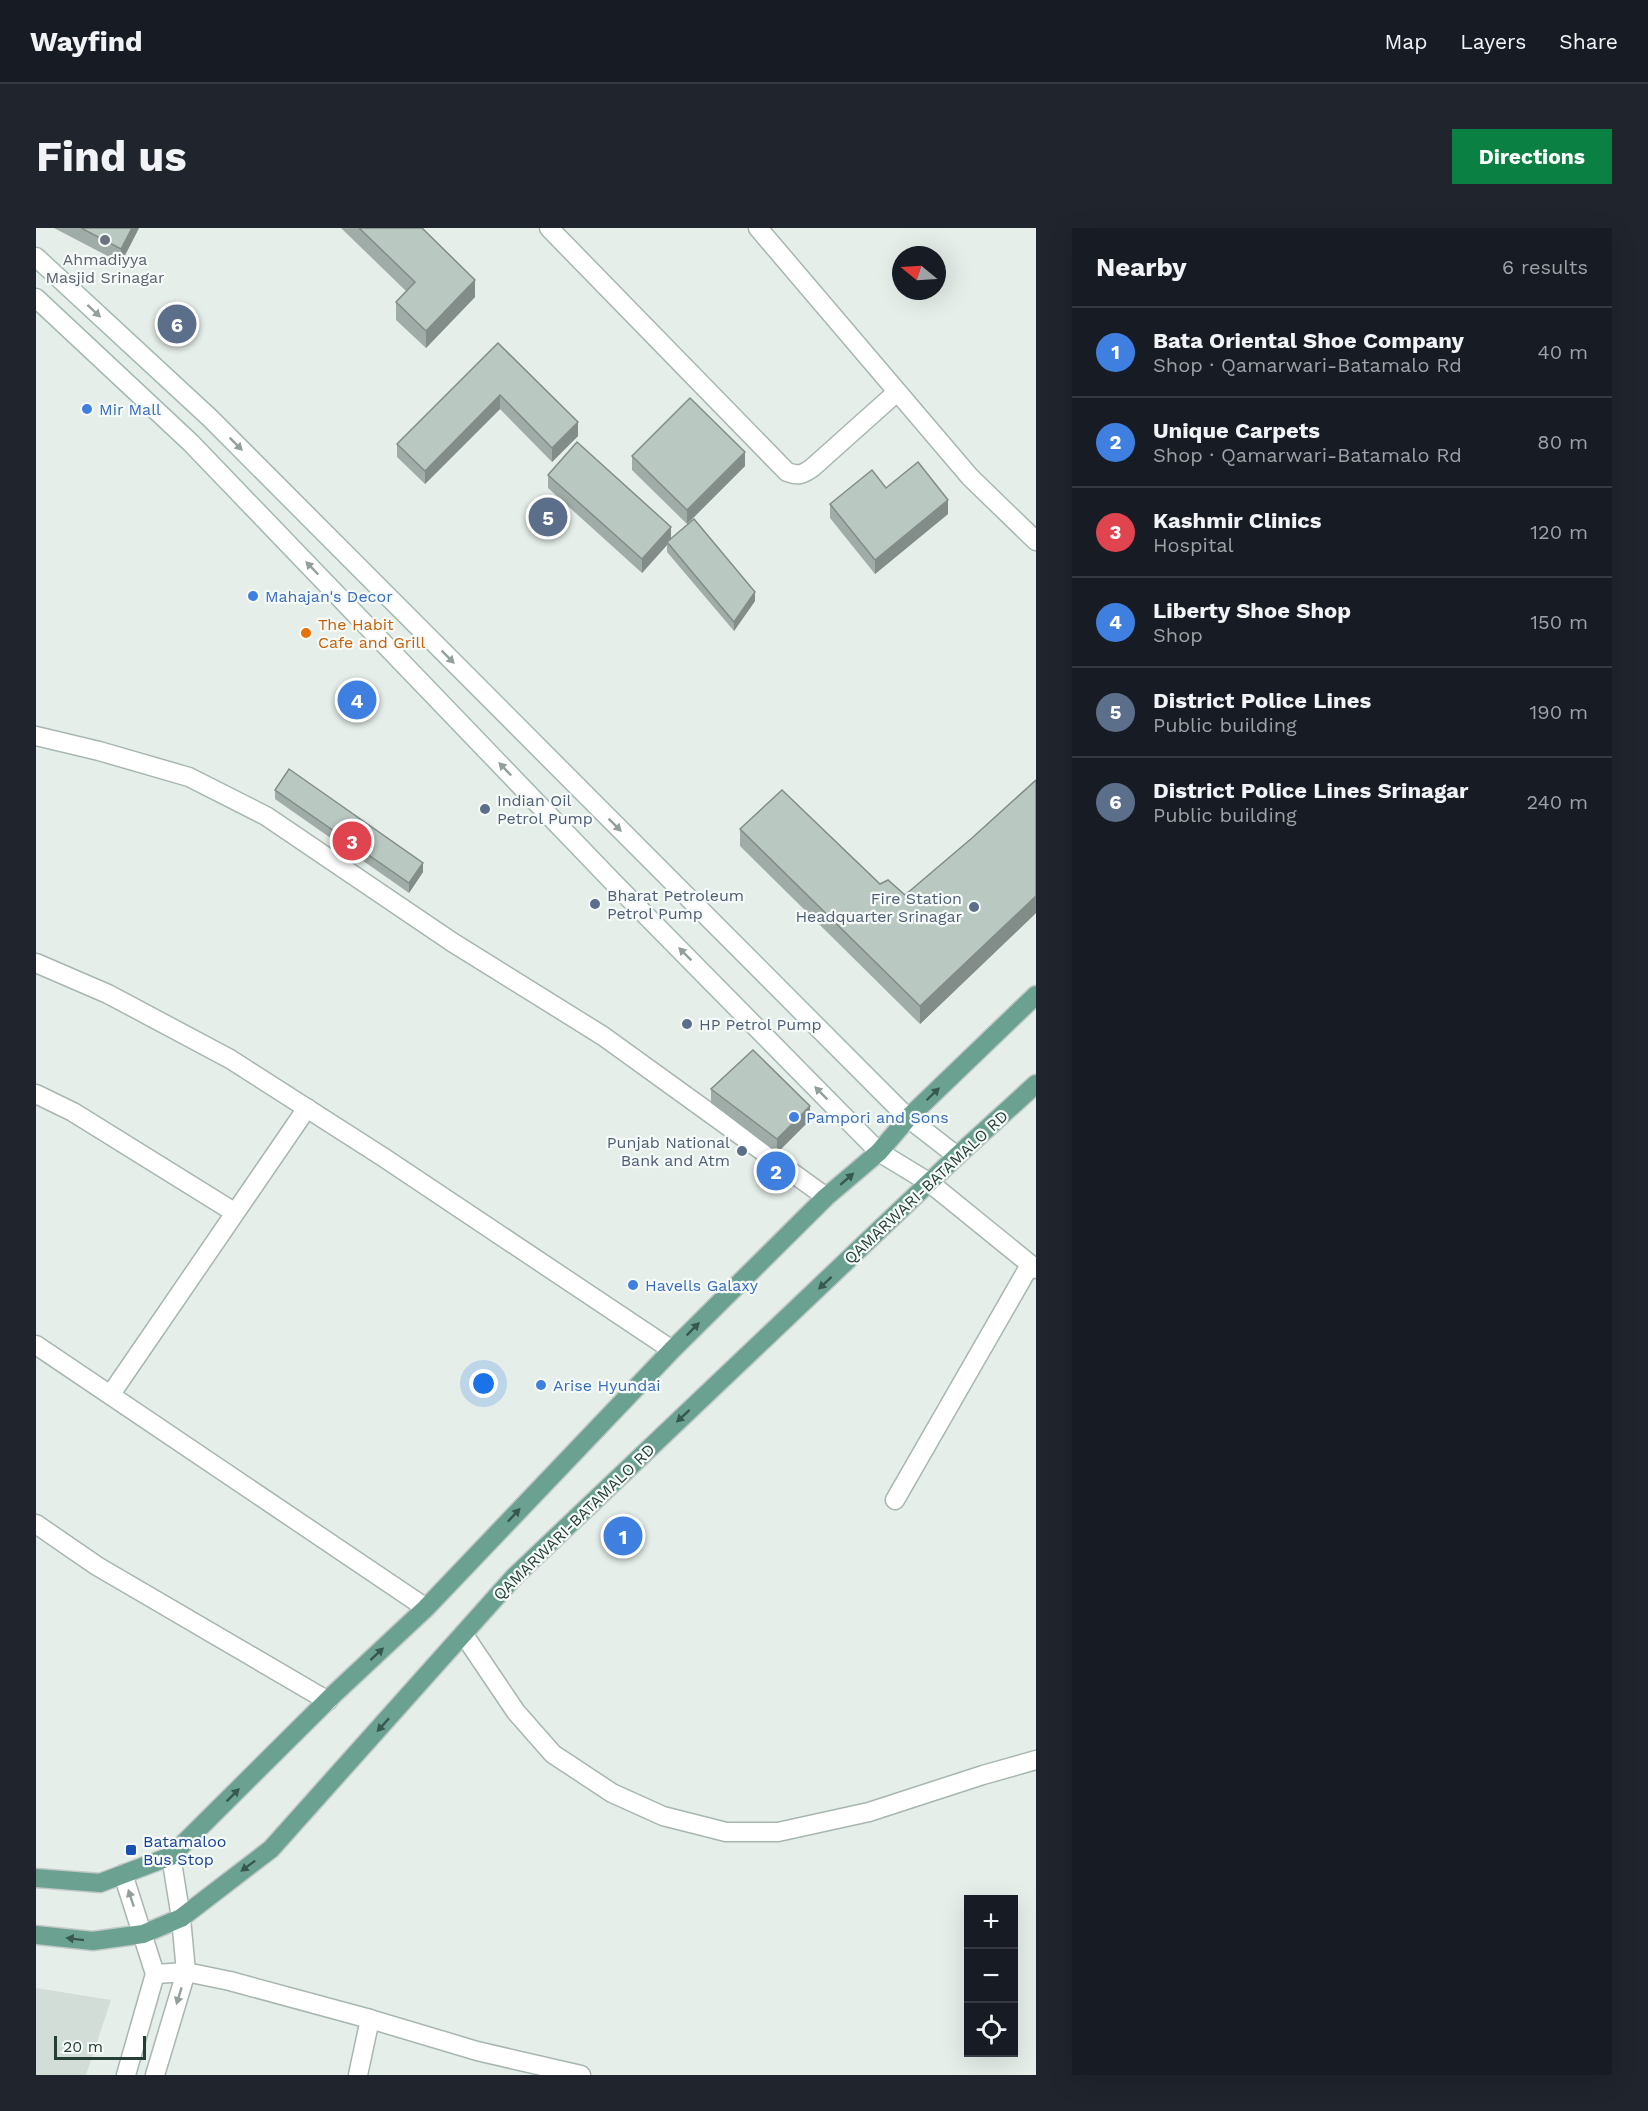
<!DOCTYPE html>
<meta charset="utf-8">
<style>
:root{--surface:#171b24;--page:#20242c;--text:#f1f3f6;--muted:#9ea1a6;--line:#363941;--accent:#0b8043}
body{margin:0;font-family:"Work Sans",sans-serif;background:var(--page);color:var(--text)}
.controls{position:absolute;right:18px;bottom:18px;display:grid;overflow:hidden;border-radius:0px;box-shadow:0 6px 24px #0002}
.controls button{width:54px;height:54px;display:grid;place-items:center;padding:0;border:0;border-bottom:2px solid var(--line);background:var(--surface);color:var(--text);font:30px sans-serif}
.compass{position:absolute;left:856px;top:18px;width:54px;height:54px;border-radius:50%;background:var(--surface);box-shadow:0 6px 24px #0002;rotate:288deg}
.scale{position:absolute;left:18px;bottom:15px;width:92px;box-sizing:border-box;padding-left:6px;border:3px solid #253f37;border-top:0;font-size:16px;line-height:21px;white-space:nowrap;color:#253f37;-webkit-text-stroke:4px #f6faf8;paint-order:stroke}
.you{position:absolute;left:448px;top:1156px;width:21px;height:21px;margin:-15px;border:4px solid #fff;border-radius:50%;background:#1a73e8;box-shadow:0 0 0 9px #1a73e833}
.badge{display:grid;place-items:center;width:39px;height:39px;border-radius:50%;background:var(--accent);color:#fff;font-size:20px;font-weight:700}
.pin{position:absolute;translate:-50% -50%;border:3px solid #fff;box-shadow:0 2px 6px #0006}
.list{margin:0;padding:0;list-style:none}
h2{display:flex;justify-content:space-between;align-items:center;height:78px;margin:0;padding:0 24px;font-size:26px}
h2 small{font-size:20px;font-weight:400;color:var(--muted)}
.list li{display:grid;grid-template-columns:39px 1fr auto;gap:18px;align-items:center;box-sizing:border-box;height:90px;padding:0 24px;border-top:2px solid var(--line)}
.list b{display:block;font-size:22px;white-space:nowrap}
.list p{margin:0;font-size:20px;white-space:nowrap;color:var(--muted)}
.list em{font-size:20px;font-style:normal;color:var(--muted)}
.icon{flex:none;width:33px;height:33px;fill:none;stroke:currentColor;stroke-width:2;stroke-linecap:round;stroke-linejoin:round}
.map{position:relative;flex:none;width:1000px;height:1847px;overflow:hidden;border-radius:0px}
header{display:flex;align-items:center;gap:36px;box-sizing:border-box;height:84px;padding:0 30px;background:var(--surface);border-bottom:2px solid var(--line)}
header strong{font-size:28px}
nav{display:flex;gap:33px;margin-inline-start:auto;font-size:21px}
.intro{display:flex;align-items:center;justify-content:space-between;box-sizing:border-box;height:144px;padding:0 36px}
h1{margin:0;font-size:42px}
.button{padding:15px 27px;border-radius:0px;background:var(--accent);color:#fff;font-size:21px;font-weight:700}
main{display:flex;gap:36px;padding:0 36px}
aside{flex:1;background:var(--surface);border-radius:0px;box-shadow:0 6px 24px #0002}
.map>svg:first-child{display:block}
.built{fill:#d3ddd8}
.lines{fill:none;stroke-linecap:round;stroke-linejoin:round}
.minor-casing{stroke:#a8b6b0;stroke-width:21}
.tertiary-casing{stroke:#a8b6b0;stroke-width:21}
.secondary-casing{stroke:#a4b9b1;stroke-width:21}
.primary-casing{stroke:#c2c9c7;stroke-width:21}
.minor{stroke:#fff;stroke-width:18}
.tertiary{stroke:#fff;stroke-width:18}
.secondary{stroke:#fff;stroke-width:18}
.primary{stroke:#6ba191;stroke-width:18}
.wall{fill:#a0aca7}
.shaded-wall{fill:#828c88}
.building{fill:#bac8c2;stroke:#828c88;stroke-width:1.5}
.oneway{fill:#929f9b}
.oneway2{fill:#36584e}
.worship-dot{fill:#6b7280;stroke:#f6faf8;stroke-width:2}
.shop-dot{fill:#3f7fe0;stroke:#f6faf8;stroke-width:2}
.food-dot{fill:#e8710a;stroke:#f6faf8;stroke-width:2}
.service-dot{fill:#5c6f8a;stroke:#f6faf8;stroke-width:2}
.transit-dot{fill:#1a4fb4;stroke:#f6faf8;stroke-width:2}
.labels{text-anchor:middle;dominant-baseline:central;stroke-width:4.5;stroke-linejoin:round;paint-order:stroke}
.worship-label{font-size:16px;fill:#5b616d;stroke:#f6faf8}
.shop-label{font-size:16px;fill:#366cbe;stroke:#f6faf8;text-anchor:start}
.food-label{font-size:16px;fill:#c56008;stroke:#f6faf8;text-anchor:start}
.service-label{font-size:16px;fill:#4e5e75;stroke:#f6faf8;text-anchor:start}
.street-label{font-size:16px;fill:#253f37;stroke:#f6faf8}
.transit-label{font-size:16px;fill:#164399;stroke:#f6faf8;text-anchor:start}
</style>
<header>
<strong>Wayfind</strong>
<nav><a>Map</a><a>Layers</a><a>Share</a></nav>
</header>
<div class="intro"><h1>Find us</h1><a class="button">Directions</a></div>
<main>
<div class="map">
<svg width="1000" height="1847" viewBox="0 0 1000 1847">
<rect width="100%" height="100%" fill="#e5eee9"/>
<polygon class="built" points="0,1760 75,1772 50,1847 0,1847"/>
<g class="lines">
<g class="minor-casing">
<g id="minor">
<path d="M513,0L751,244C762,248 766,247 776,240L861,164"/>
<polyline points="722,0 934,249 1000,313"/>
<polyline points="0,508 63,523 153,549 230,588 416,714 567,808 790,969"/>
<polyline points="0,735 72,766 194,831 347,929 636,1122"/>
<polyline points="0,866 37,884 198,984"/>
<polyline points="894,955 1000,1041"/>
<polyline points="0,1117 390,1380"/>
<polyline points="75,1166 271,880"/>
<polyline points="859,1272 994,1037"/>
<polyline points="0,1296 61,1338 292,1473"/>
<polyline points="428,1407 480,1484 517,1526 576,1565 627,1588 690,1604 742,1604 833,1584 947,1547 1000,1532"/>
<polyline points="119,1746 150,1744 194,1753 334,1791 441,1823 545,1847"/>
<polyline points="322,1847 334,1791"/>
</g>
</g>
<g class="tertiary-casing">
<g id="tertiary">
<polyline points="87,1646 119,1746 90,1847"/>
<polyline points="119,1847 150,1744 145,1690 135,1628"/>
</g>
</g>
<g class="secondary-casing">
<g id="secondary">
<polyline points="0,29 174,190 872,890 921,928"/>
<polyline points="0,70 155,215 578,655 843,924 894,955"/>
</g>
</g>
<g class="primary-casing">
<g id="primary">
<polyline points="0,1650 64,1655 135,1628 298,1466 390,1380 636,1122 790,969 843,924 872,890 1000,767"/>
<polyline points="0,1707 57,1713 107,1706 145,1690 235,1621 478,1349 921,928 1000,856"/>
</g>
</g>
<use href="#minor" class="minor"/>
<use href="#tertiary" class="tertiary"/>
<use href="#secondary" class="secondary"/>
<use href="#primary" class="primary"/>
</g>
<g class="wall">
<polygon points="18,0 103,0 85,35"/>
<polygon points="305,0 386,0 439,69 390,120 360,92 360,74 370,63"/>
<polygon points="462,115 542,208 516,234 464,181 389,256 361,229 361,216"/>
<polygon points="596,228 709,238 651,296 596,242"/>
<polygon points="512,247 635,310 719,373 698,403 631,324 631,317 606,345 512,260"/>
<polygon points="850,260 912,286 839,346 794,290 794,276"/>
<polygon points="1000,552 1000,685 884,796 704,618 704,601 869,667 936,610"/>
<polygon points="239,562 387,644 373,665 239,571"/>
<polygon points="675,861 774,892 741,925 675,875"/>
</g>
<g class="shaded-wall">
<polygon points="96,0 103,0 85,35 85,21"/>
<polygon points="439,52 439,69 390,120 390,103"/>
<polygon points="464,167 464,181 389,256 389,243"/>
<polygon points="542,194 542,208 516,234 516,220"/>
<polygon points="709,224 709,238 651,296 651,282"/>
<polygon points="912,272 912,286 839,346 839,332"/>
<polygon points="635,299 635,312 631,314 631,317 606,345 606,331"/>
<polygon points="719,364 719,373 698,403 698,394"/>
<polygon points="387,635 387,644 373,665 373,655"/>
<polygon points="1000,668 1000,685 884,796 884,778"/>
<polygon points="774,878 774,892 741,925 741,911"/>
</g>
<g class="building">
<polygon points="45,0 96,0 85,21"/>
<polygon points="323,0 386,0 439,52 390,103 360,74 379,54"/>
<polygon points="462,115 542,194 516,220 464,167 389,243 361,216"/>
<polygon points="654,170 709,224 651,282 596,228"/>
<polygon points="541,214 635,299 606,331 512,247"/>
<polygon points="882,234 912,272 839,332 794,276 836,242 850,260"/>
<polygon points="658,291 719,364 698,394 631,314"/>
<polygon points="253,541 387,635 373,655 239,562"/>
<polygon points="1000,552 1000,668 884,778 704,601 746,562 844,656 852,652 869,667 936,610"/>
<polygon points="717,822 774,878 741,911 675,861"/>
</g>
<defs><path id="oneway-solid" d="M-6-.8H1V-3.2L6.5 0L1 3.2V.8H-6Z" transform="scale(1.5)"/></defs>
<g class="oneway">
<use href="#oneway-solid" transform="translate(58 83) rotate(43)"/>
<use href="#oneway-solid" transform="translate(200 216) rotate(45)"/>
<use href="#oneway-solid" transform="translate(276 340) rotate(-134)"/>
<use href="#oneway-solid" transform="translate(412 429) rotate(45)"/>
<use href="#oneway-solid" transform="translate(469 541) rotate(-134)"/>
<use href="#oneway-solid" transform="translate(579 597) rotate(45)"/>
<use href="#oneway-solid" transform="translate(649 726) rotate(-135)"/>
<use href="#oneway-solid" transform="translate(785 865) rotate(-135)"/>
<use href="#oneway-solid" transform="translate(95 1670) rotate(-108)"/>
<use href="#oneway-solid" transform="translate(143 1768) rotate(107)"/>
</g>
<g class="oneway2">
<use href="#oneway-solid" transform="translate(897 866) rotate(-44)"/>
<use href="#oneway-solid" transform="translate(811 951) rotate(-41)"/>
<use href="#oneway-solid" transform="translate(789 1055) rotate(137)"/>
<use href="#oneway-solid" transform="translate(657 1101) rotate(-45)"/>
<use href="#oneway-solid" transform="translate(647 1188) rotate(137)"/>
<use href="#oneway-solid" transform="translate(478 1287) rotate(-47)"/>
<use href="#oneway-solid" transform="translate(341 1426) rotate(-43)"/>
<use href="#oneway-solid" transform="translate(347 1497) rotate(132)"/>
<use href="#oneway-solid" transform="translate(197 1567) rotate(-45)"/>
<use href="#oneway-solid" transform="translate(212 1638) rotate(143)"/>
<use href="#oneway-solid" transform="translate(39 1711) rotate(-173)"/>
</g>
<circle class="worship-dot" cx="69" cy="12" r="6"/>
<g class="shop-dot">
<circle cx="51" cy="181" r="6"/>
<circle cx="217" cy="368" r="6"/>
<circle cx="758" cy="889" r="6"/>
<circle cx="597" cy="1057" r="6"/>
<circle cx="505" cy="1157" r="6"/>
</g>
<circle class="food-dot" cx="270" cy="405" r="6"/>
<g class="service-dot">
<circle cx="449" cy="581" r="6"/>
<circle cx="559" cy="676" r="6"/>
<circle cx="938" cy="679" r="6"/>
<circle cx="651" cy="796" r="6"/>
<circle cx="706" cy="923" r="6"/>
</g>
<rect class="transit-dot" x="89" y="1616" width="12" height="12" rx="3"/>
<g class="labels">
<g class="worship-label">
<text x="69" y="31">Ahmadiyya<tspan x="69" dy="18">Masjid Srinagar</tspan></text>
</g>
<g class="shop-label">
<text x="63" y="181">Mir Mall</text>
<text x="229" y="368">Mahajan's Decor</text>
<text x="770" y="889">Pampori and Sons</text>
<text x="609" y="1057">Havells Galaxy</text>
<text x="517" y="1157">Arise Hyundai</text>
</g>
<g class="food-label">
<text x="282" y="396">The Habit<tspan x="282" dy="18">Cafe and Grill</tspan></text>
</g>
<g class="service-label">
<text x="461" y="572">Indian Oil<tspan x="461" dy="18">Petrol Pump</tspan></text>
<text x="571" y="667">Bharat Petroleum<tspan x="571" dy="18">Petrol Pump</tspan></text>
<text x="926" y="670" text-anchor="end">Fire Station<tspan x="926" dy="18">Headquarter Srinagar</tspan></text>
<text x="663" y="796">HP Petrol Pump</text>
<text x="694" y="914" text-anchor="end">Punjab National<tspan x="694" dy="18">Bank and Atm</tspan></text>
</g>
<g class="street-label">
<text transform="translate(890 959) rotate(-43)">QAMARWARI-BATAMALO RD</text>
<text transform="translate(538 1294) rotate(-44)">QAMARWARI-BATAMALO RD</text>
</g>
<g class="transit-label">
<text x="107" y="1613">Batamaloo<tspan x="107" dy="18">Bus Stop</tspan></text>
</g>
</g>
</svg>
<div class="controls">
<button>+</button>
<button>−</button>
<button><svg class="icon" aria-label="locate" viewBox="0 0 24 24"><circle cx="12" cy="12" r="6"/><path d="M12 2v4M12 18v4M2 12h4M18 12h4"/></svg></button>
</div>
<svg class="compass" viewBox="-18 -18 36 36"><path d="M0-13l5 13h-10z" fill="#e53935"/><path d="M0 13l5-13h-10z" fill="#9ea1a6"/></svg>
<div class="scale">20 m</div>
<div class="you"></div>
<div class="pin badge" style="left:587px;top:1308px;background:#3f7fe0">1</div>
<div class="pin badge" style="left:740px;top:943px;background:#3f7fe0">2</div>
<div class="pin badge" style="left:316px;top:613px;background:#e0444e">3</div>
<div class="pin badge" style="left:321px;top:472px;background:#3f7fe0">4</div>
<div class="pin badge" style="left:512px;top:289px;background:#5c6f8a">5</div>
<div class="pin badge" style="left:141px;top:96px;background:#5c6f8a">6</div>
</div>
<aside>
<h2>Nearby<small>6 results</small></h2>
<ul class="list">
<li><span class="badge" style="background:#3f7fe0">1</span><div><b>Bata Oriental Shoe Company</b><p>Shop · Qamarwari-Batamalo Rd</p></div><em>40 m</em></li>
<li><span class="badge" style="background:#3f7fe0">2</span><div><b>Unique Carpets</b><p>Shop · Qamarwari-Batamalo Rd</p></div><em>80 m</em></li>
<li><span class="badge" style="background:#e0444e">3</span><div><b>Kashmir Clinics</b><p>Hospital</p></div><em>120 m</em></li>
<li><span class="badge" style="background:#3f7fe0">4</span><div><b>Liberty Shoe Shop</b><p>Shop</p></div><em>150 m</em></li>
<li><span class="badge" style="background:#5c6f8a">5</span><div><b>District Police Lines</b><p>Public building</p></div><em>190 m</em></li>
<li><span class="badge" style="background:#5c6f8a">6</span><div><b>District Police Lines Srinagar</b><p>Public building</p></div><em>240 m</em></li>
</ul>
</aside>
</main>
